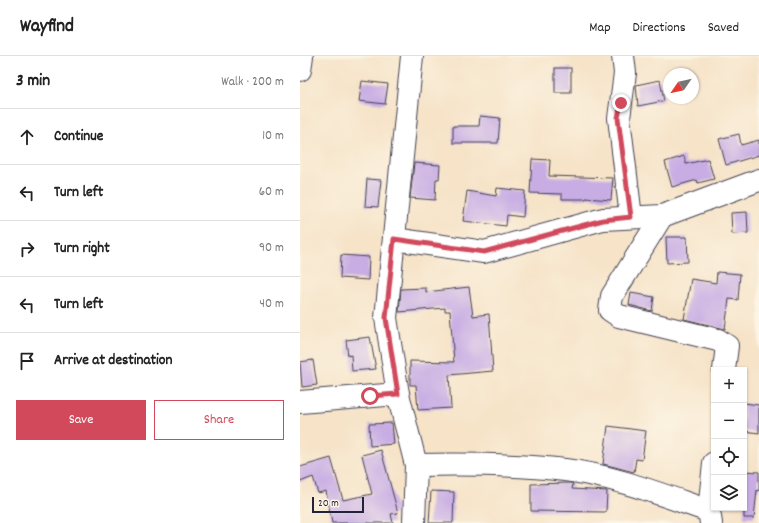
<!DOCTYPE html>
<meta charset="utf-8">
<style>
:root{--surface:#fff;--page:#f6f6f6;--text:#222;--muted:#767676;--line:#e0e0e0;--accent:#d1495b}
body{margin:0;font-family:Dekko,sans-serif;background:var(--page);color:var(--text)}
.controls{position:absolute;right:12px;bottom:12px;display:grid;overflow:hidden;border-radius:0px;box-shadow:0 1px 3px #0004}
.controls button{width:36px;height:36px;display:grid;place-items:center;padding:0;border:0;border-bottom:1px solid var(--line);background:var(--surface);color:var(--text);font:20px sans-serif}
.compass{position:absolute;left:363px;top:12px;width:36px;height:36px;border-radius:50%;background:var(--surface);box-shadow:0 1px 3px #0004;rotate:236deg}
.scale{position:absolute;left:12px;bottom:10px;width:52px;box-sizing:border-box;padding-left:4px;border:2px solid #22223b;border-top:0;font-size:11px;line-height:14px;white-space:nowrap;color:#22223b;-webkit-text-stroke:3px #fcf5e5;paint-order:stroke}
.stop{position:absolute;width:12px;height:12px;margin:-9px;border:3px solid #d1495b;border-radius:50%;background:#fff}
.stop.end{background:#d1495b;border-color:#fff;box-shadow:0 1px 4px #0008}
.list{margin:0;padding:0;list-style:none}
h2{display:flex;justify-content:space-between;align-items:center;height:52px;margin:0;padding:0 16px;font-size:17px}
h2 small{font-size:13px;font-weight:400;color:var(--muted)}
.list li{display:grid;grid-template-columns:26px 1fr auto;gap:12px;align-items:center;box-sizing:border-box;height:56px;padding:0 16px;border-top:1px solid var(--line)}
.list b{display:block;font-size:15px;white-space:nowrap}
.list em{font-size:13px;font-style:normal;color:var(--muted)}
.actions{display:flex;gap:8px;padding:12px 16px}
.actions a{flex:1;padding:9px 0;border:1px solid var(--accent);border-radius:0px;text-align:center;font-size:14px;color:var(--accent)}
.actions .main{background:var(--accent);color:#fff}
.icon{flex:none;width:22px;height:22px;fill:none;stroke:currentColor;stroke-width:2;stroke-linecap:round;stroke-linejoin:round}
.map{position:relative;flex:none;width:459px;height:467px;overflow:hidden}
header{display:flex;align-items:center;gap:24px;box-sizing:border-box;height:56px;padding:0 20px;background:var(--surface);border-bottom:1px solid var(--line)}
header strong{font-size:19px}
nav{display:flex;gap:22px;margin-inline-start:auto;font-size:14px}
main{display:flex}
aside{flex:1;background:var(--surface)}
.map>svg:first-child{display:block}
.building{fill:#c8ade4}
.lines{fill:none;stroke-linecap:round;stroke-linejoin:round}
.minor-casing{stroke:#423f50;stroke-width:24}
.minor{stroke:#fff;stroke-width:22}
.route{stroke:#d1495b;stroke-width:5}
</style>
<header>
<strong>Wayfind</strong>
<nav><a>Map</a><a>Directions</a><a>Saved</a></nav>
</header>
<main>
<aside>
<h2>3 min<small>Walk · 200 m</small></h2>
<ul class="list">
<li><svg class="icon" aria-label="ahead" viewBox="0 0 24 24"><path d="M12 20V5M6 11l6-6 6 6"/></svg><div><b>Continue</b></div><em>10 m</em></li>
<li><svg class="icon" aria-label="left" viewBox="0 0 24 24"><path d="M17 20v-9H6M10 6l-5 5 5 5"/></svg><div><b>Turn left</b></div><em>60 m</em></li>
<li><svg class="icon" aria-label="right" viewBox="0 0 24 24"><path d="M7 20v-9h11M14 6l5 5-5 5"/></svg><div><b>Turn right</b></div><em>90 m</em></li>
<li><svg class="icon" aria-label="left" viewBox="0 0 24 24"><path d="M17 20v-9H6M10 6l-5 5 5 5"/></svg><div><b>Turn left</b></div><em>40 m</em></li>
<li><svg class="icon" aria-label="arrive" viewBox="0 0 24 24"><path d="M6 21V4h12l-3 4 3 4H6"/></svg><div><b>Arrive at destination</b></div></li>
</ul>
<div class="actions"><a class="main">Save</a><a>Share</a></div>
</aside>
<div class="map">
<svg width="459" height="467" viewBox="0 0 459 467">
<rect width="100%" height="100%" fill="#fcf5e5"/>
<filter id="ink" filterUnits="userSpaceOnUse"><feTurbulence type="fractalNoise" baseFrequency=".025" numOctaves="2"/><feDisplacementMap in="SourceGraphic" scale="8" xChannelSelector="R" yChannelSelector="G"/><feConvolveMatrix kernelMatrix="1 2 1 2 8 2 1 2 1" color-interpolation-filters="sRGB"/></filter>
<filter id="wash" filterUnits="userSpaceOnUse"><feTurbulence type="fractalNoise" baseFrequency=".012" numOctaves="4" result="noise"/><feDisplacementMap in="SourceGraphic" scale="16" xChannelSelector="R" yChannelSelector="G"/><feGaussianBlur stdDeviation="0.9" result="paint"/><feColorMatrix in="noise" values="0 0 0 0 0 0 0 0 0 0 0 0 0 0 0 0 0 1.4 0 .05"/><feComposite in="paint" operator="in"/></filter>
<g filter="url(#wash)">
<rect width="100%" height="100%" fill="#f6e3c8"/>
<g id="blocks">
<g class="building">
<rect x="255" y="12" width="16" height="25"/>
<polygon points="360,24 364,45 338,50 336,29"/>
<polygon points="62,25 88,28 85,48 59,45"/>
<polygon points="180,60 200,62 198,87 153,87 153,70 179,70"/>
<polygon points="439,78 441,89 459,84 459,99 426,109 419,83"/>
<polygon points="384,100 386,108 408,103 414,123 398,127 397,124 372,131 365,106"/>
<polygon points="232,103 250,104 249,120 313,122 311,144 286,142 286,143 262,143 262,138 230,137"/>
<polygon points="114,107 140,109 139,123 136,123 135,144 110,142"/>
<polygon points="67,123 81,124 78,151 65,150"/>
<polygon points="197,132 225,135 223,161 207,159 206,170 163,165 167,135 196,140"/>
<polygon points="447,156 448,177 432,178 431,157"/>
<polygon points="366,181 387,181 388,206 367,207"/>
<polygon points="41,199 69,201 68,224 40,222"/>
<polygon points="417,216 440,218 438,244 429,243 425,273 384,263 391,223 416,227"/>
<polygon points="169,231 173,260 189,258 193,315 149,319 151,352 118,354 116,329 110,329 110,305 154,306 150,255 145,255 145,252 99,256 101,233 126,232 126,236"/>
<polygon points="331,237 354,241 352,255 329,249"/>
<polygon points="70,281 76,313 52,315 51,299 48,300 46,284"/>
<polygon points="13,304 17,329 2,331 0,306"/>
<polygon points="444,347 459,349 459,377 444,375"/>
<polygon points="92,367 94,388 70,390 69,368"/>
<polygon points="308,370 346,375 342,404 336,403 334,416 303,408"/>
<polygon points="81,394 98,457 91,458 93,467 32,467 26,435 18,437 13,421 0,426 0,411 31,402 43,444 72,438 62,399"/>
<polygon points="444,415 459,416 459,435 457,434 454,462 444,462"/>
<polygon points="270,427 273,428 272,433 307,435 306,456 231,455 231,428"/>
<polygon points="131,435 154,436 153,467 129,467"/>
</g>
</g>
</g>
<g filter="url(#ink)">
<use href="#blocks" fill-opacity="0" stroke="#423f50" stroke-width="1"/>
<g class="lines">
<g class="minor-casing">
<g id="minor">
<polyline points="112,0 86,262 98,338 116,409 114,467"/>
<polyline points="323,0 325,17 319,62 331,161"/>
<polyline points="0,14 2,0"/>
<polyline points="362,160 312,240 310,254 319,260 418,284 427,290 424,314"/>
<polyline points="94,183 184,196 303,163 362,160 459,124"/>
<polyline points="0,346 98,338"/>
<path d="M116,409C166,408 216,408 265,414C315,420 362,439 409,455"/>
<polyline points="411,467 409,455 414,407"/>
</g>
</g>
<use href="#minor" class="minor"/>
</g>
</g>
<g class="lines" filter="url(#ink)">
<polyline class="route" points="70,340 98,338 86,262 94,183 184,196 303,164 331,161 318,62 321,47"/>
</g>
</svg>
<div class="controls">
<button>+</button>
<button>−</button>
<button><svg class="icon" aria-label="locate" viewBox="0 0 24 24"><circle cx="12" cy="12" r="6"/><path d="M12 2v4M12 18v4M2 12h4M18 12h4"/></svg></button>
<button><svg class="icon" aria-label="layers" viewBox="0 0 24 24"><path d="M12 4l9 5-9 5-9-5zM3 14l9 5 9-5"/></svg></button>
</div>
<svg class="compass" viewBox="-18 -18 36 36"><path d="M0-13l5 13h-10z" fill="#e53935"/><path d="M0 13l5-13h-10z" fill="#767676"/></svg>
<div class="scale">20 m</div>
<div class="stop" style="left:70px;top:340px"></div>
<div class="stop end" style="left:321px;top:47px"></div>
</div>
</main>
